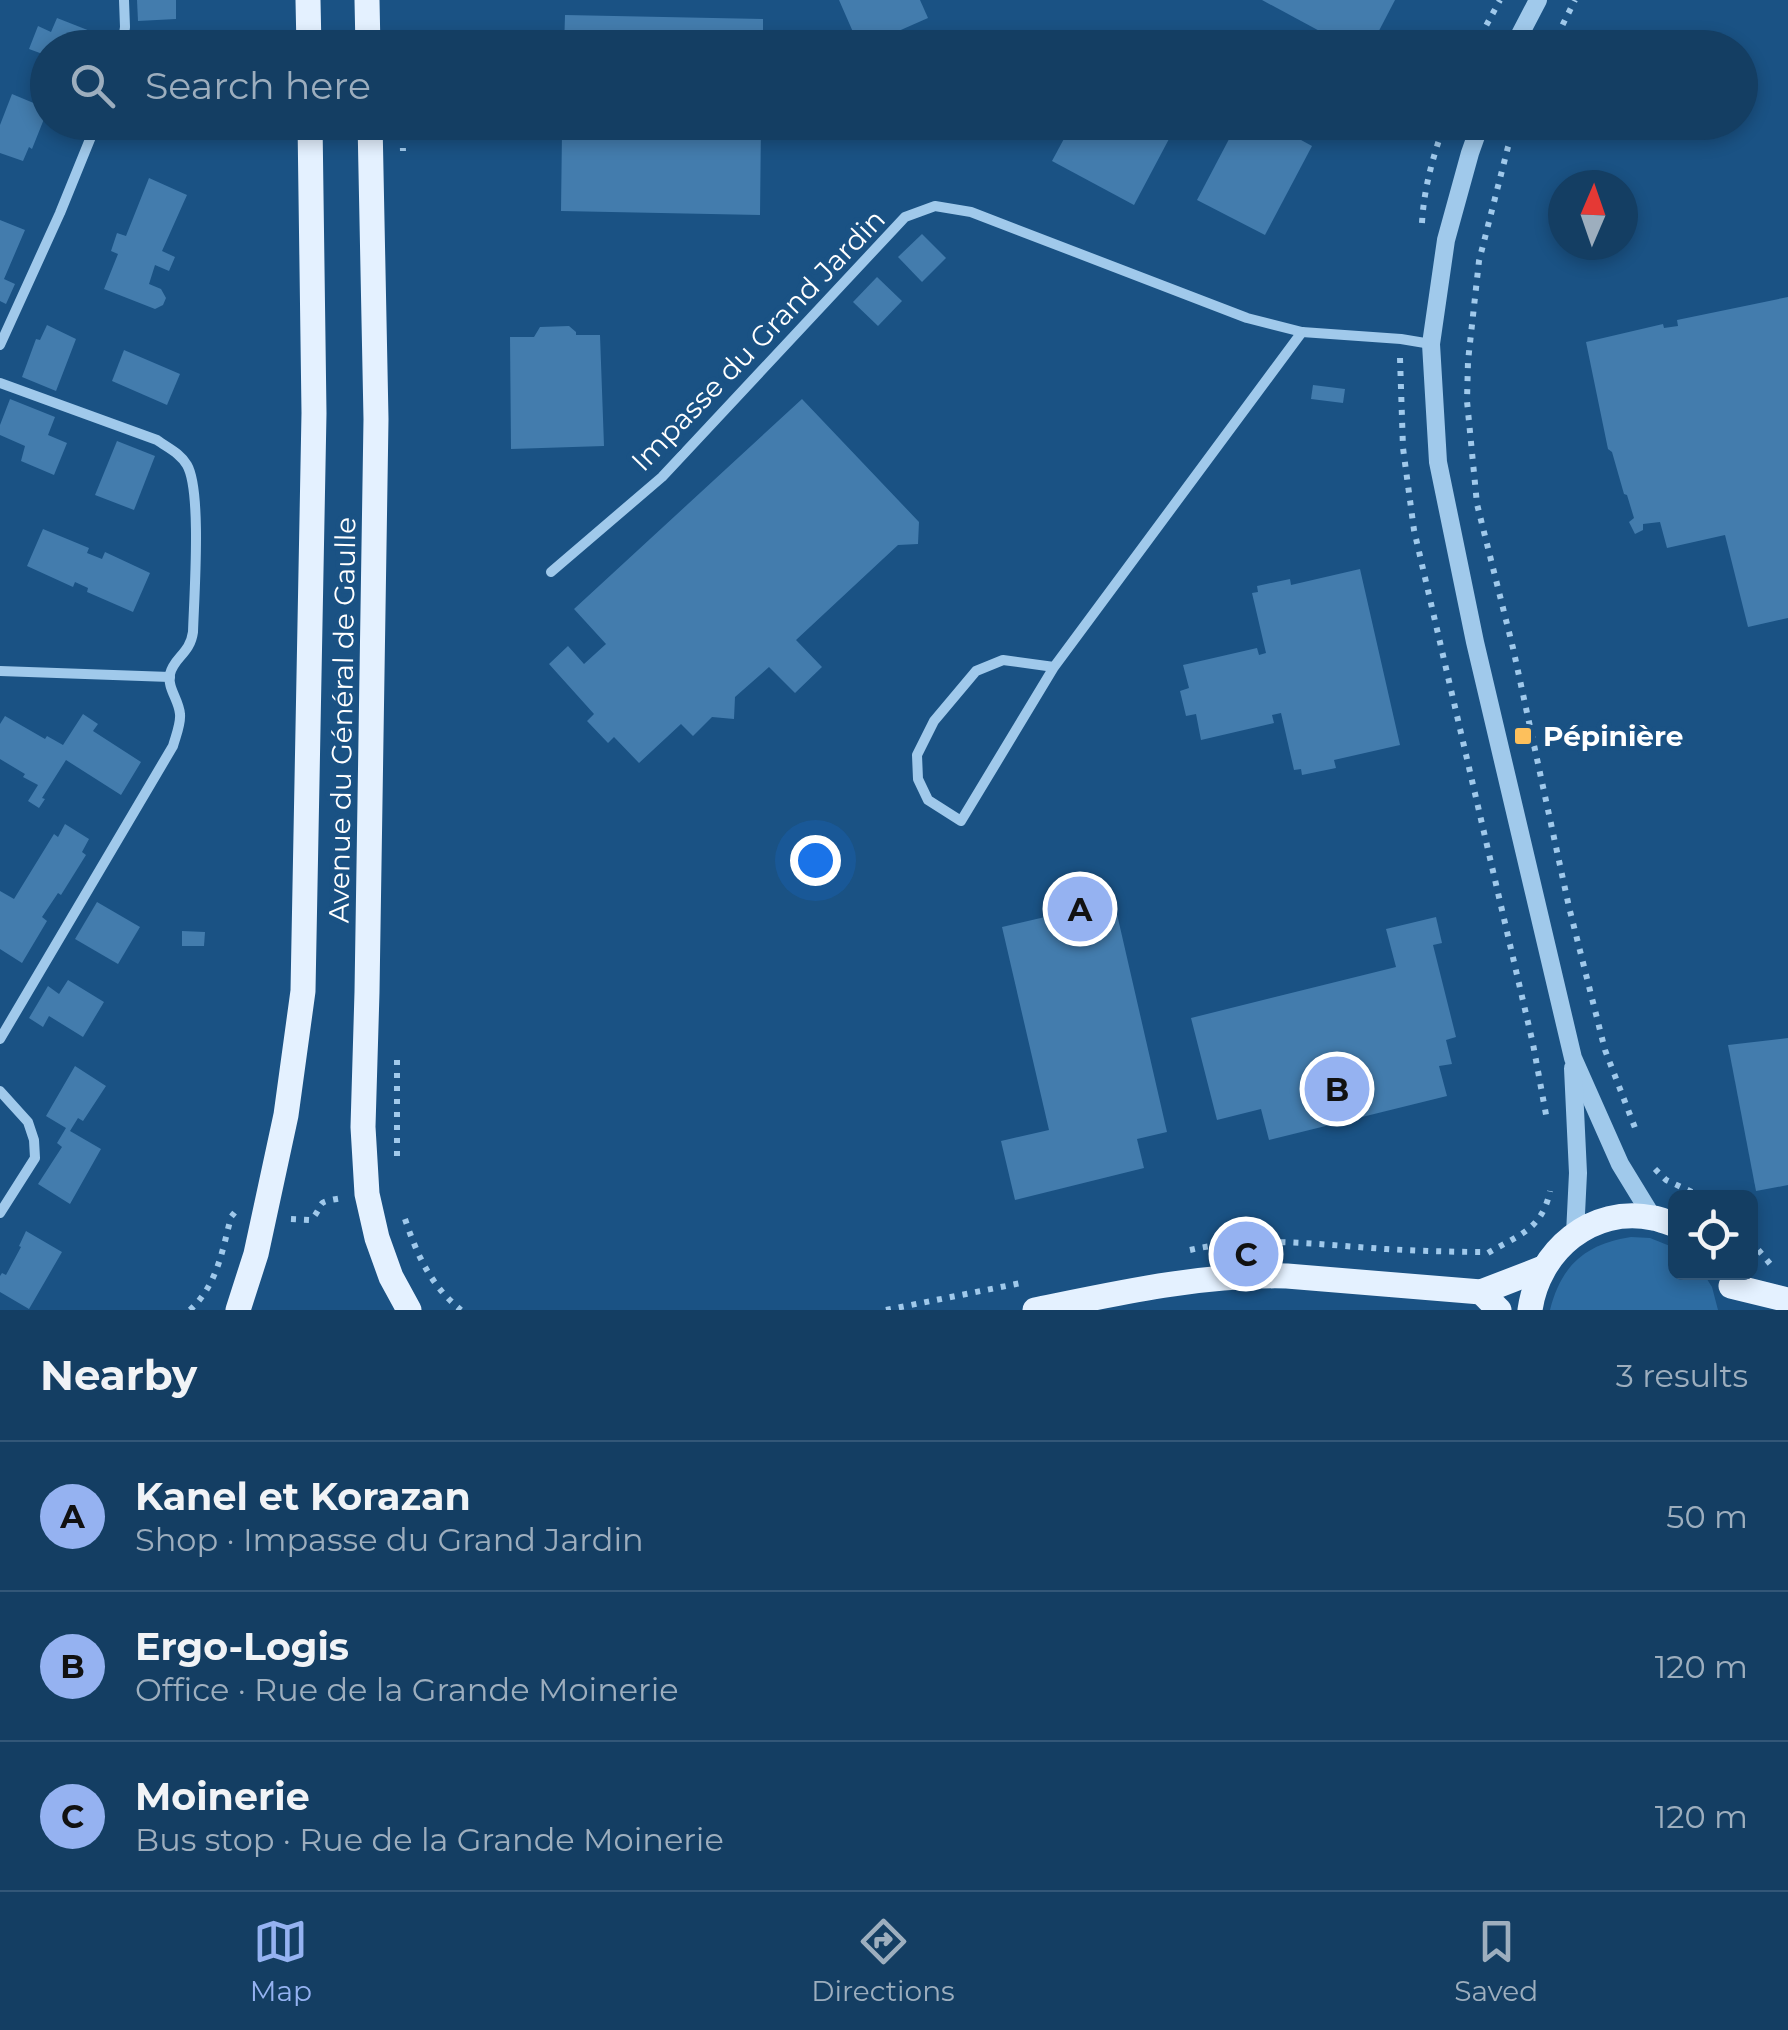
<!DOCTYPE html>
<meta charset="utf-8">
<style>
:root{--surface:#143e63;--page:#21496c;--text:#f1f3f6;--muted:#9daebe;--line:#335778;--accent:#95b2f1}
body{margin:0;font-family:Montserrat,sans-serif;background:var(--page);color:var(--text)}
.controls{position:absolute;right:30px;bottom:30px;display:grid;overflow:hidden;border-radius:15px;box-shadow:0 5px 15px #0003}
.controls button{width:90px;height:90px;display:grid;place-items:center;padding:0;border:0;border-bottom:2px solid var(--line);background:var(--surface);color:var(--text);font:50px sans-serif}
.compass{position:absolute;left:1548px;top:170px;width:90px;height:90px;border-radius:50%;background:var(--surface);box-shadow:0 5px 15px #0003;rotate:2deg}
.you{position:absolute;left:815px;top:860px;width:35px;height:35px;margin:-25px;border:8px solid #fff;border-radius:50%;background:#1a73e8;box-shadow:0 0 0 15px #1a73e833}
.badge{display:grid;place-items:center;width:65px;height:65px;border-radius:50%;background:var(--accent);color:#111;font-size:32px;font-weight:700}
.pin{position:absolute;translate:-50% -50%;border:5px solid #fff;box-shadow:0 2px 10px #0006}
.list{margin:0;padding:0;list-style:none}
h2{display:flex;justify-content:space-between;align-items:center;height:130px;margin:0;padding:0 40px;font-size:42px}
h2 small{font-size:32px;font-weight:400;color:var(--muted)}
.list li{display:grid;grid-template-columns:65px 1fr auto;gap:30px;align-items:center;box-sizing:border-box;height:150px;padding:0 40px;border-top:2px solid var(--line)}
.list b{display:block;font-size:38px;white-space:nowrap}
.list p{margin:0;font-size:32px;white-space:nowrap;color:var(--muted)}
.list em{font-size:32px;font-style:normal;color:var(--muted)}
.icon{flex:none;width:55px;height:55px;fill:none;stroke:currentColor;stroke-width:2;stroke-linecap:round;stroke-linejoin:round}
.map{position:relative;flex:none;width:1788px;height:1310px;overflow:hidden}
.search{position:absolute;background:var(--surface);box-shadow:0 5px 15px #0003;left:30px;right:30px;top:30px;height:110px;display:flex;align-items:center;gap:25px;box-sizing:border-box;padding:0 35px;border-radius:55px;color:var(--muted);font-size:38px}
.sheet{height:580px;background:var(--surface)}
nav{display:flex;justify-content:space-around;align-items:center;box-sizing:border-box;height:140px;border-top:2px solid var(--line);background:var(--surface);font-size:28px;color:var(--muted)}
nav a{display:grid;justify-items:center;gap:5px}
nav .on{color:var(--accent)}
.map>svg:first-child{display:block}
.green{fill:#2d6ca2}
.building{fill:#437cad}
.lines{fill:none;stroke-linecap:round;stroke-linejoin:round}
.path{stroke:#a0c9eb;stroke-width:6;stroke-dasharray:5 8;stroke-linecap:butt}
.minor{stroke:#a0c9eb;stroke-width:10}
.tertiary{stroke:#a0c9eb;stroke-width:18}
.primary{stroke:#e4f1ff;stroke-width:25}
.poi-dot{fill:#fdc05c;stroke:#1a5284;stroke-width:4}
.labels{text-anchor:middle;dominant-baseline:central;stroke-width:10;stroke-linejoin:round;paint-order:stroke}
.street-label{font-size:28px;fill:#fff;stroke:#1a5284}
.poi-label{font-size:28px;font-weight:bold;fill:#fff;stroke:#1a5284;text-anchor:start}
</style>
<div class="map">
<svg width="1788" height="1310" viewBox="0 0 1788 1310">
<rect width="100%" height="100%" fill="#1a5284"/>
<path class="green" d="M1631,1237L1650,1238L1675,1248L1676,1272L1703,1273L1712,1287L1718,1310H1550C1561,1266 1585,1244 1631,1237Z"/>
<g class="building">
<polygon points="137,0 176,0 176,19 138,21"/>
<polygon points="839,0 920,0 928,18 860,48"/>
<polygon points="1262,0 1395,0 1370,48 1351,48"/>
<polygon points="565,15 763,19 763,48 564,48"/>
<polygon points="57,18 113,40 110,48 48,48 48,56 29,49 38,26 51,32"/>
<polygon points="12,94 48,109 32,149 29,147 23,161 0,153 0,125"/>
<polygon points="539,122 761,122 760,215 561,211 562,131 539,130"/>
<polygon points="1073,122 1178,122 1134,205 1052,161"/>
<polygon points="1238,122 1268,122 1312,146 1265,235 1197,200"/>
<polygon points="149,178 187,195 162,251 175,257 169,271 155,265 149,284 161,289 166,298 163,305 155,309 104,289 118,254 111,251 117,233 126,236"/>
<polygon points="0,220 25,230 4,279 15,284 6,304 0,301"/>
<polygon points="922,234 946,258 922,282 898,257"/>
<polygon points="877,277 902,301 878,326 853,302"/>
<polygon points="1788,297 1788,618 1748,627 1725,535 1667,548 1660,522 1643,524 1643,530 1635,534 1629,522 1634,518 1627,495 1624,494 1612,452 1608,449 1586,342 1663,324 1664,328 1678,326 1677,320"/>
<polygon points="47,325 76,339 56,391 22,377 36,339 40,340"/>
<polygon points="569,326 576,332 576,335 600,335 604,446 511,449 510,337 534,337 540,327"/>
<polygon points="124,350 180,374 167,405 112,381"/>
<polygon points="1313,385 1345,389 1343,403 1311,399"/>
<polygon points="10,399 55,417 48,435 67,443 54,475 21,461 25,446 0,435 0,425"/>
<polygon points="802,399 919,522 918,544 898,545 796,640 822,667 795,693 769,667 735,697 734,719 712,717 693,736 681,724 639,763 614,737 608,743 587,721 594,714 549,664 568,646 584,664 606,644 574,609"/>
<polygon points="117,441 155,456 134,510 95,495"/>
<polygon points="43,529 89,548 87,553 102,559 105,552 150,573 133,612 87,592 88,588 75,582 73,587 27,566"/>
<polygon points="1360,569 1400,745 1334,760 1336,768 1302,775 1301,769 1294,770 1281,713 1272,715 1274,723 1201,740 1196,714 1186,716 1180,691 1189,688 1183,665 1257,648 1259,655 1266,653 1252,593 1258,592 1257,586 1290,579 1291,585"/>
<polygon points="83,714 98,724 93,731 141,762 121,795 66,760 42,798 45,799 39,808 28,801 38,785 23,777 25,774 0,759 0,724 5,716 45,739 47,736 63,745"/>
<polygon points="65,824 89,839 82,852 86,855 61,895 58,893 42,917 47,921 22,963 0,949 0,891 14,899 54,834 58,837"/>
<polygon points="1114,901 1167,1132 1137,1139 1144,1168 1015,1200 1001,1141 1049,1130 1002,927"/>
<polygon points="97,902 140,927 118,964 75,939"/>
<polygon points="1436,917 1442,943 1433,945 1456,1037 1446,1040 1452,1064 1439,1066 1447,1096 1269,1140 1261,1109 1217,1120 1191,1018 1396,967 1386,929"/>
<polygon points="182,931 205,932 204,946 182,946"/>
<polygon points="68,980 104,1002 83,1037 49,1016 43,1027 29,1018 48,986 59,994"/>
<polygon points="1788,1038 1788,1185 1756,1191 1728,1045"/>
<polygon points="75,1066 106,1086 83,1121 78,1118 70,1131 101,1149 70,1204 38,1184 62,1147 57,1143 66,1128 46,1116"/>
<polygon points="26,1231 62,1252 29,1309 0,1292 0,1276 2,1273 6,1275 21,1247 19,1246"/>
</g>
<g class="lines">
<g class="path">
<polyline points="1474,48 1500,0"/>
<polyline points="1551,48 1575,0"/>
<polyline points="402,122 403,151"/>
<polyline points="1517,122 1508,147 1479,261 1468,361 1467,401 1477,504 1513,648 1569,907 1605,1050 1637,1133"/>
<path d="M1422,223C1424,187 1433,157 1445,122"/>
<polyline points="1400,358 1403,448 1414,530 1533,1044 1547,1120"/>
<polyline points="397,1156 397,1059"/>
<polyline points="1655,1169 1666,1180 1705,1198"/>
<path d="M291,1219L311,1220C327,1202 312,1203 342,1198"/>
<path d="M405,1219C417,1255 431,1286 461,1310"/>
<polyline points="1750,1240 1771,1265"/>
<path d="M1190,1250C1255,1235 1321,1245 1386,1249C1420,1251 1454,1252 1488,1252"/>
<path d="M1488,1253C1518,1235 1542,1230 1550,1191"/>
<path d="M190,1310C217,1285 222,1252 231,1217L235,1212"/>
<polyline points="886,1310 1021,1283"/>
</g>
<g class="minor">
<polyline points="122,48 125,27 124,0"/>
<polyline points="0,345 60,213 97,122"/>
<path d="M0,383L157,440C168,448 180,453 187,465C202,491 194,597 193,632C190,654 174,657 170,674C167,688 179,700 180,714C181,724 176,735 173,746L0,1039"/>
<polyline points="551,572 662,477 905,217 935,206 971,212 1247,318 1302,332 1401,339 1431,344"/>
<polyline points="1054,667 1003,660 976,671 934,721 917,755 918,779 928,800 961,821 1054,667 1302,332"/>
<polyline points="0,671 170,677"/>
<polyline points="0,1091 28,1122 34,1140 35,1158 0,1213"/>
</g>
<g class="tertiary">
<polyline points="1513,48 1538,0"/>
<polyline points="1481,122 1470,153 1446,240 1431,344 1438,462 1475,642 1573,1058 1620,1164 1653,1218"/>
<polyline points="1573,1068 1578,1173 1575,1234"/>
</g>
<g class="primary">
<polyline points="308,0 309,48"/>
<polyline points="367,0 368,48"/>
<polyline points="370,122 376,419 367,992 363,1127 367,1194 377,1238 391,1277 409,1310"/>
<polyline points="1731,1286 1788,1300"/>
<polyline points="1481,1292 1499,1310"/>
<polyline points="238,1310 256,1254 286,1115 303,991 314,413 310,122"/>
<path d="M1035,1310C1118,1293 1202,1274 1287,1276L1481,1292L1543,1268"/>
<path d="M1530,1310C1538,1251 1592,1205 1653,1218C1661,1219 1668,1223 1676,1225"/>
</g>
</g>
<rect class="poi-dot" x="1513" y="726" width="20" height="20" rx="5"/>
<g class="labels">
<g class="street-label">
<text transform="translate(758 340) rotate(-46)">Impasse du Grand Jardin</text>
<text transform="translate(342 720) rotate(-89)">Avenue du Général de Gaulle</text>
</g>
<g class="poi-label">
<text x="1543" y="736">Pépinière</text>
</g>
</g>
</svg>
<div class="controls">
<button><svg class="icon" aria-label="locate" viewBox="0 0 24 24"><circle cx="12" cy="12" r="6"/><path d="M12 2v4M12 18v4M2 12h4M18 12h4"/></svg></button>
</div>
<svg class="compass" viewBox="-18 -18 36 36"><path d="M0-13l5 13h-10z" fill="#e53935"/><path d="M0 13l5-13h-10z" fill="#9daebe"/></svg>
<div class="you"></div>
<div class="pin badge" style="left:1080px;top:909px">A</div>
<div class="pin badge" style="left:1337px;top:1089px">B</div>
<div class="pin badge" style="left:1246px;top:1254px">C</div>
<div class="search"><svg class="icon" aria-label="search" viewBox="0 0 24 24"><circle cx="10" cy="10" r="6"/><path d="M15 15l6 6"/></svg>Search here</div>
</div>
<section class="sheet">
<h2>Nearby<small>3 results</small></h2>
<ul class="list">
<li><span class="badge">A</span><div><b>Kanel et Korazan</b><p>Shop · Impasse du Grand Jardin</p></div><em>50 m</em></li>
<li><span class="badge">B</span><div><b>Ergo-Logis</b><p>Office · Rue de la Grande Moinerie</p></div><em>120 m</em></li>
<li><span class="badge">C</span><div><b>Moinerie</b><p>Bus stop · Rue de la Grande Moinerie</p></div><em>120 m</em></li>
</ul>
</section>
<nav>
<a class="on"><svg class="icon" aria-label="map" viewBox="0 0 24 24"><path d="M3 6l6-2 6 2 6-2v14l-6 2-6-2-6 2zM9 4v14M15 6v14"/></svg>Map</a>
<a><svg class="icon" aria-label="directions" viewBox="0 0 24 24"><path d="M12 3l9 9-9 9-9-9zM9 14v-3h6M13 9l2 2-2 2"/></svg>Directions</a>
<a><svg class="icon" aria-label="saved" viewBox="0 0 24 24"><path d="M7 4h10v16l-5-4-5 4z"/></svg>Saved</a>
</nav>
